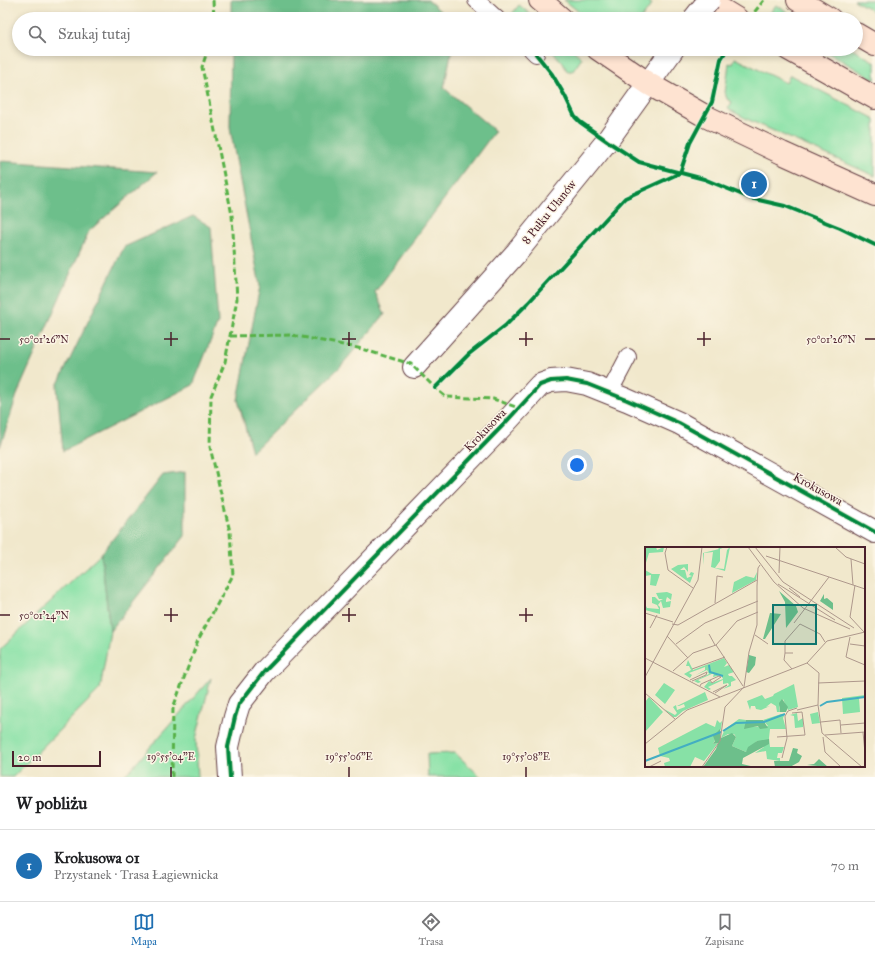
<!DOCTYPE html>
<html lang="pl">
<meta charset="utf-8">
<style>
:root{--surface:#fff;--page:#f2f2f2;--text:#202124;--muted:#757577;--line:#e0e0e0;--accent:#1f6fb2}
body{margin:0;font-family:"IM FELL Great Primer",serif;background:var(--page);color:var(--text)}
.scale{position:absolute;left:12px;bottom:10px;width:89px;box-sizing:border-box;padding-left:4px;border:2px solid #4a1f2b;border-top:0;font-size:11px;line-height:14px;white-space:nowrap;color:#4a1f2b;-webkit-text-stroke:3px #fcf5e5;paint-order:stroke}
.you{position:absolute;left:577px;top:465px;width:14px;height:14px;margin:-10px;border:3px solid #fff;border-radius:50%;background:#1a73e8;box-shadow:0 0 0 6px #1a73e833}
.badge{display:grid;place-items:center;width:26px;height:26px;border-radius:50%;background:var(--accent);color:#fff;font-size:13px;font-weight:700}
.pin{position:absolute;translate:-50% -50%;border:2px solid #fff;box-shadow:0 1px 4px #0006}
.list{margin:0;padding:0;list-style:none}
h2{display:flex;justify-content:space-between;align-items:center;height:52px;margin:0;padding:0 16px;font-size:17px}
h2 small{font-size:13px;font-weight:400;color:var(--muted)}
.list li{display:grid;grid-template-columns:26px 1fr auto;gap:12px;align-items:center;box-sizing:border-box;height:72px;padding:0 16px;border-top:1px solid var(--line)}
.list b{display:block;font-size:15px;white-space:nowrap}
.list p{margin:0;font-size:13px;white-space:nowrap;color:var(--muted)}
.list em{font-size:13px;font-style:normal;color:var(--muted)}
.icon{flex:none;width:22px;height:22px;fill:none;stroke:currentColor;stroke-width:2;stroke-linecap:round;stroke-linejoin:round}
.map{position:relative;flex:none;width:875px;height:777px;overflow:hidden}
.search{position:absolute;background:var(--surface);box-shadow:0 2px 6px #0003;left:12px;right:12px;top:12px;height:44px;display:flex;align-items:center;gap:10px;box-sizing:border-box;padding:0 14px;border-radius:22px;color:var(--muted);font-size:15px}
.sheet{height:124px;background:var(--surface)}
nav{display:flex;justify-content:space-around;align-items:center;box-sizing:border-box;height:56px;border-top:1px solid var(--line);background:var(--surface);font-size:11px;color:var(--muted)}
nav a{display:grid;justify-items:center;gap:2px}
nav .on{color:var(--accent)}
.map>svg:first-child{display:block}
.green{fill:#87e1a6;stroke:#688068}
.forest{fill:#6dbf8b;stroke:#5c6f5b}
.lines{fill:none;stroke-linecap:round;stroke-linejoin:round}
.service-casing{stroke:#633d43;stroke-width:18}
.minor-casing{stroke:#633d43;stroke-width:24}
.secondary-casing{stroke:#633d43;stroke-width:24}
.service{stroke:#fff;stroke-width:16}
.minor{stroke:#fff;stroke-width:22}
.secondary{stroke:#fee3d1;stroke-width:22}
.minor-bridge-casing{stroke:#633d43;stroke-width:24;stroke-linecap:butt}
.minor-bridge{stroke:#fff;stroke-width:22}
.quiet{stroke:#57b146;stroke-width:3;stroke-dasharray:6 3;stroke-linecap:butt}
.cycleway-casing{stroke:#fcf5e5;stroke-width:6}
.cycleway{stroke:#00873e;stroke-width:4}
.ticks{fill:none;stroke:#4a1f2b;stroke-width:1.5}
.labels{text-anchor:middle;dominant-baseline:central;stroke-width:3;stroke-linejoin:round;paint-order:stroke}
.street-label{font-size:12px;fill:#4a1f2b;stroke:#fcf5e5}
.inset-river{fill:none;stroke:#43aec2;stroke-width:2}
.inset-road{fill:none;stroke:#ae988c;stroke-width:1}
.view{fill:#0f766e;fill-opacity:0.15;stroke:#0f766e;stroke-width:2}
.inset-edge{fill:none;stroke:#4a1f2b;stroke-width:2}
.ticks-label{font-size:10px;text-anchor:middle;fill:#4a1f2b;stroke:#fcf5e5;stroke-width:3;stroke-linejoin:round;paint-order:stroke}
</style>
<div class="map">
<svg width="875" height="777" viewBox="0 0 875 777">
<rect width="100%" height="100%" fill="#fcf5e5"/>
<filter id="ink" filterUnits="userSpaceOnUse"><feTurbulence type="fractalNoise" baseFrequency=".025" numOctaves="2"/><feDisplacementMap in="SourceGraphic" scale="8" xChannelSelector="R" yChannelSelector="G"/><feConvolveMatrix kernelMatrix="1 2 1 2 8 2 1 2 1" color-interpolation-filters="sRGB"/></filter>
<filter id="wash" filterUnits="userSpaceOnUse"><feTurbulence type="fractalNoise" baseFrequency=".012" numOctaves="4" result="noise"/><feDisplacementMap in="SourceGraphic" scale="16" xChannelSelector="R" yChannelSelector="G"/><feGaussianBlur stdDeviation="0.9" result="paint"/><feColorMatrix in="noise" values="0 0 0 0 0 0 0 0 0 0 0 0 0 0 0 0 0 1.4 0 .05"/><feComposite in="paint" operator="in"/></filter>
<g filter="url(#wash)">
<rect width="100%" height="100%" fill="#f1e8cc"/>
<g class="green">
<polygon points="564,0 646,0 652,4 641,19 588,19"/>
<polygon points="854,0 875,0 875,12"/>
<polygon points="519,5 536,19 517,19 512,14"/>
<polygon points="776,5 799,19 770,19 767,17"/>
<polygon points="550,49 572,49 582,58 573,71 567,71 563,63"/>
<polygon points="822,49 852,49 875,62 875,80"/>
<polygon points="735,58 786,83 790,75 875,119 875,176 749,120 728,109 732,102 727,99 725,93 729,63 733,64"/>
<polygon points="101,554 110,631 100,689 13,777 0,777 0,649"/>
<polygon points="211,678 196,739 198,777 122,777 131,769"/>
<polygon points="455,753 481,777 428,777 427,754"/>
</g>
<g class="forest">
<polygon points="231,0 428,0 449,19 231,19"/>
<polygon points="231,49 452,49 444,88 495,131 375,292 385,314 340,367 252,452 238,400 260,286 230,128"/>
<polygon points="0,161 157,172 89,231 18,392 0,447"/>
<polygon points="193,216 211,227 218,322 193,385 63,451 57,386 124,247"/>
<polygon points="185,472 185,536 110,631 101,554 163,475"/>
</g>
</g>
<g filter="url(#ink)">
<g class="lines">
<g class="service-casing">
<g id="service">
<polyline points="476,0 497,19"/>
<polyline points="531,49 536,54"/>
<polyline points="609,393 628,357"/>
</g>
</g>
<g class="minor-casing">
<g id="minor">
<polyline points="414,367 517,252 607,141 673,49"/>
<polyline points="230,777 228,747 235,717 239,704 264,672 506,422 540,385 551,381 566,380 587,384 627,400 679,423 875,532"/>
</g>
</g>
<g class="secondary-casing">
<g id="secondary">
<polyline points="540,0 562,19"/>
<polyline points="706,0 737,19"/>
<polyline points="798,0 830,19"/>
<polyline points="856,34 875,45"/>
<polyline points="598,49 649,84 705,116 782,153 875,195"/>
<polyline points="788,49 875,98"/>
</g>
</g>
<use href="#service" class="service"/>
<use href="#minor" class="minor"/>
<use href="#secondary" class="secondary"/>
<g class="minor-bridge-casing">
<polyline id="minor-bridge" points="694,19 709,0"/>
</g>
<use href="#minor-bridge" class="minor-bridge"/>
<g class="quiet">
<polyline points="213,0 214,19"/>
<polyline points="749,19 764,0"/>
<polyline points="230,336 292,335 358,348 411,364 435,388 446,397 493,399 519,408"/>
<polyline points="172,777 173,708 198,640 233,575 230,532 210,447 211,396 225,362 237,299 232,215 202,67 208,49"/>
</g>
<g class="cycleway-casing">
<g id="cycleway">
<polyline points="536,54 552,74 565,96 575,117 580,122 607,141 639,162 704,179 750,198 785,206 840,228 875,245"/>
<polyline points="435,388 469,354 506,325 528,303 625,198 680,173 690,143 712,102 721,59 727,49"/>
<polyline points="230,777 228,747 235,717 239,704 264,672 506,422 540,385 551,381 566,380 587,384 627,400 679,423 875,532"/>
</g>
</g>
<use href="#cycleway" class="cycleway"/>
</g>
</g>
<path class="ticks" d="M171,332V346M349,332V346M526,332V346M704,332V346M0,339H10M164,339H178M342,339H356M519,339H533M697,339H711M865,339H875M171,608V622M349,608V622M526,608V622M0,615H10M164,615H178M342,615H356M519,615H533M171,767V777M349,767V777M526,767V777"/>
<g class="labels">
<g class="street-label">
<text transform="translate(549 212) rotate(-51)">8 Pułku Ułanów</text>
<text transform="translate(485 430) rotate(-46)">Krokusowa</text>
<text transform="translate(818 489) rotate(29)">Krokusowa</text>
</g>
</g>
<g transform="translate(645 547)">
<rect width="220" height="220" fill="#f1e8cc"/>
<path d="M0,0H11L12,3L19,0L18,5L4,6L0,19ZM72,0H80L75,2V14L70,21L79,22L82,3L85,0L80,24L66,20L68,5L59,6L58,18V6L74,2ZM43,17V25L39,20L35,23H40L42,31L47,29L44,28L46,25L49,26L45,36L26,22L33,18ZM0,23L7,27H15L11,39L5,38L6,28L0,29ZM112,25L111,33L87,46L89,35L101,29L109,31ZM22,45L27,47L26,53L22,50L21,53V55L26,54L25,60L18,61L16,54L13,58L15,60V67L0,63V57L2,61L14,62L12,58L7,56V50H10L14,54L18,52H14L11,46ZM79,111L82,116L79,120L84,118L89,125L83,127L84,129H87L91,133L86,135V139L78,142L84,138L83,136L78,137V133L63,140L66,142L64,143L59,140L64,134L67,136L78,132L76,128L68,130L69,126L53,133L56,135L53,136L49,134L64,127L62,123L51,128L60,123V120L44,126L47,128L45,131L39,127L46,123L44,119H41L43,113L48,123ZM19,136L30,143L20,157L10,148ZM149,137L153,160L143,163L138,152L134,160L135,165H132L131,159L126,156L121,160L125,159L116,163L111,162L110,159H106L105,163L102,154L117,148L120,152L128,149L129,147ZM60,145L63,153L38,164L31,170H28L19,162L30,168L32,166L28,160L31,158L32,163L40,160L39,157L34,159H32ZM220,148V151H214L215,165L198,167L197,151ZM4,150L18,165L0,185V155ZM173,165L175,176L167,177L165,167ZM152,166L153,174L158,171V180L150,181L149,169L145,168ZM136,167H140L138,171L141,182H125L124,191L125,200H139L137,206H133L132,211H135V214L122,212L121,204L110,206L119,200L112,194L101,205L87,199L91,190L89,187H83L76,191L80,182L94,172L101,173L100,180L123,179L118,173ZM72,173L75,176L77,174L76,182L68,197L73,196L59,214L50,210L45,220H20L19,216L25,214L24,211L15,209L13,201L61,176L70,180Z" fill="#87e1a6"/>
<path d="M134,44L151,59L153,65L141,81L140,55ZM179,47V52L182,51L188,56V63L175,54ZM125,66L136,67L120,92H118ZM104,108L111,110L110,118L104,126L101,125ZM137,152L143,160L141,165H135L134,156ZM101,173H118L123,181L115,182L113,179L99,182ZM75,182L76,191L87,186L91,190L87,199L101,205L103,200L112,194L124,192V197L98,211L97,217L110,220H58L71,202L73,196L68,197L70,194L68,189ZM148,201L153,202L152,206L157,209L154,215L145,220H130L129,214H144ZM174,212L183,220L162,218L169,217Z" fill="#6dbf8b"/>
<path class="inset-river" d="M64,118L65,125L78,129M175,159L182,155L220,150M78,184L91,176L119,175L140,167M0,214L76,185"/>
<path class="inset-road" d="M22,0L20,6L23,23L48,41M103,0L129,35L158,61L205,82M110,0L138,35L209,81M190,0L201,10L220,17M121,9L220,42M206,12L208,38M134,26L135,0M133,37L190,73M210,38L205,70L219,85M144,41L155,50M70,56L72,29L78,30M0,66L28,75M149,76L184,30M27,77L33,78L112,33M5,81L12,68M64,87L70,98M110,88L123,97M22,89L43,111M205,90L201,110L220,118M31,97L60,76L113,54M205,97L220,99M71,98L98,139M140,106L139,113L147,122M148,106H140V94L155,77L175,87L180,95M0,111L75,150M162,116L174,126L173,158L177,186L217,220M47,122L80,110M28,124L48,106L71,98L92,74L113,65M0,130L53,33L57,0M45,133L62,125L61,128L47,134M173,136L220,134M55,139L56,137L74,129L76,130L67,136L65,133M68,145L82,138L70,146M0,146L30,172M152,163L173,158M176,175L195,173L196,186M196,178L220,176M218,185L220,206M180,188L220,185M132,190L160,188L157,165L147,166M178,190L180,205L196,220M0,197L42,163L162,116L182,94L220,85M137,211L142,191L140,169L143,164L152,161M4,220L16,214M57,220L75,194L80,160L99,140L104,105L112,78V39L113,21L115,18"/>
<path class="view" d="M128,58H171V97H128Z"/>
<rect width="220" height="220" class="inset-edge"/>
</g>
<g class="ticks-label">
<text x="44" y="343">50°01'26"N</text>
<text x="831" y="343">50°01'26"N</text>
<text x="44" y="619">50°01'24"N</text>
<text x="171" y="760">19°55'04"E</text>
<text x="349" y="760">19°55'06"E</text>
<text x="526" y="760">19°55'08"E</text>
</g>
</svg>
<div class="scale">20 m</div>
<div class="you"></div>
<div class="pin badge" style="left:754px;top:184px">1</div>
<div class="search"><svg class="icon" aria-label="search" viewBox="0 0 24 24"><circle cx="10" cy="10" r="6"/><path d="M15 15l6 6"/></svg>Szukaj tutaj</div>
</div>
<section class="sheet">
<h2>W pobliżu<small></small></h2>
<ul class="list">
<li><span class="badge">1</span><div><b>Krokusowa 01</b><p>Przystanek · Trasa Łagiewnicka</p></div><em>70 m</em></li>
</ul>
</section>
<nav>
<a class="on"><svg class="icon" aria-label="map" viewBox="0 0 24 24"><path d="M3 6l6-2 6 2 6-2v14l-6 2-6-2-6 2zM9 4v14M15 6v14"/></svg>Mapa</a>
<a><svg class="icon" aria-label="directions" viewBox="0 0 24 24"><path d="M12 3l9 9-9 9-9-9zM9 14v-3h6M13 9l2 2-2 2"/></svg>Trasa</a>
<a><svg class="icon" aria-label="saved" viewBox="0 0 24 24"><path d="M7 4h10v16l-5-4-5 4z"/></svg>Zapisane</a>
</nav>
